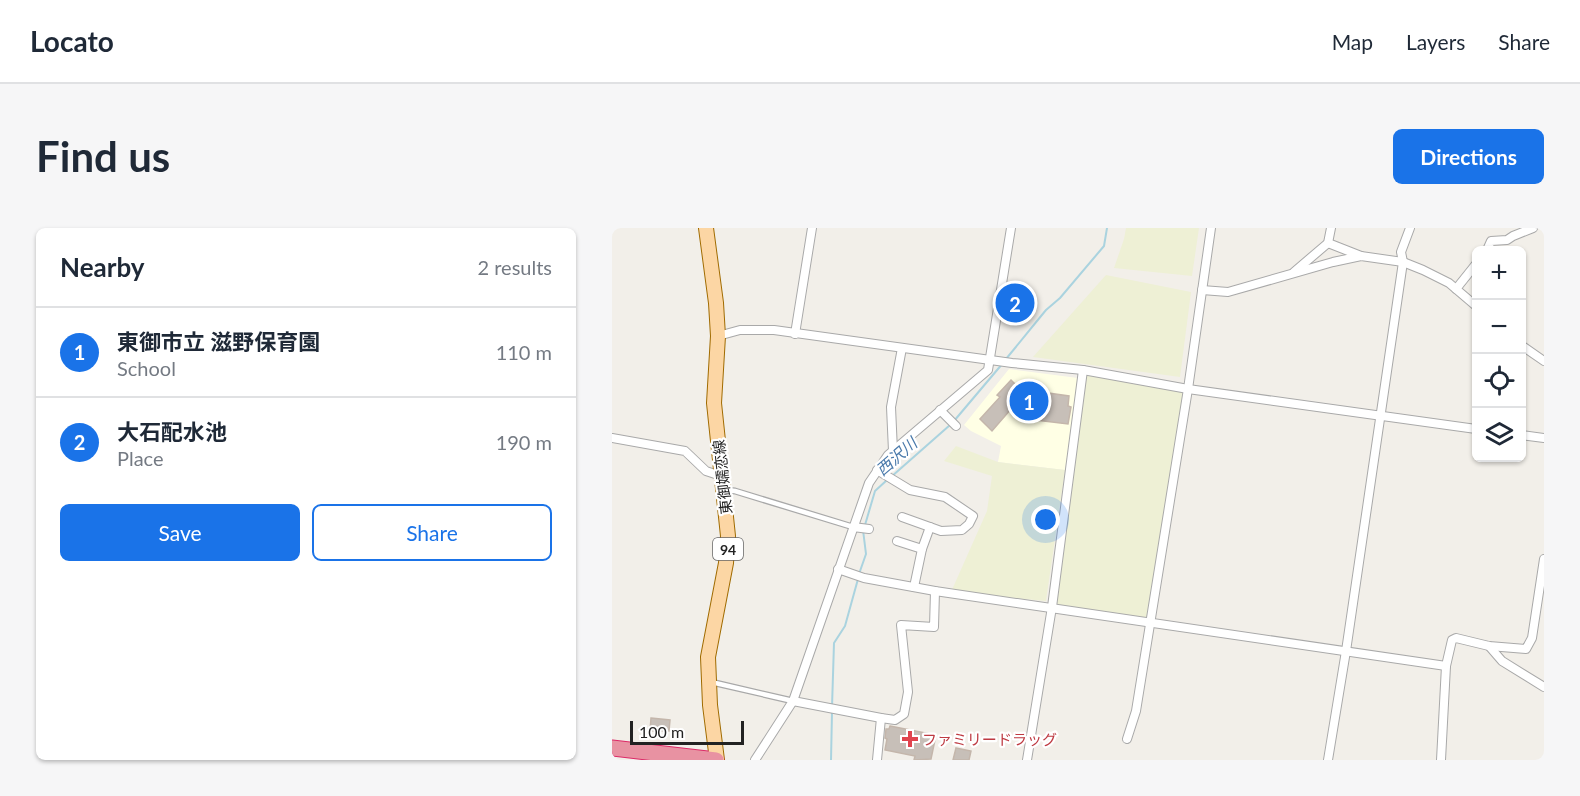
<!DOCTYPE html>
<meta charset="utf-8">
<style>
:root{--surface:#fff;--page:#f6f6f7;--text:#1f2937;--muted:#747a83;--line:#e0e1e3;--accent:#1a73e8}
body{margin:0;font-family:Lato,"Noto Sans JP",sans-serif;background:var(--page);color:var(--text)}
.controls{position:absolute;right:18px;top:18px;display:grid;overflow:hidden;border-radius:9px;box-shadow:0 2px 4px #0004}
.controls button{width:54px;height:54px;display:grid;place-items:center;padding:0;border:0;border-bottom:2px solid var(--line);background:var(--surface);color:var(--text);font:30px sans-serif}
.scale{position:absolute;left:18px;bottom:15px;width:114px;box-sizing:border-box;padding-left:6px;border:3px solid #222;border-top:0;font-size:16px;line-height:21px;white-space:nowrap;color:#222;-webkit-text-stroke:4px #fff;paint-order:stroke}
.you{position:absolute;left:434px;top:292px;width:21px;height:21px;margin:-15px;border:4px solid #fff;border-radius:50%;background:#1a73e8;box-shadow:0 0 0 9px #1a73e833}
.badge{display:grid;place-items:center;width:39px;height:39px;border-radius:50%;background:var(--accent);color:#fff;font-size:20px;font-weight:700}
.pin{position:absolute;translate:-50% -50%;border:3px solid #fff;box-shadow:0 2px 6px #0006}
.list{margin:0;padding:0;list-style:none}
h2{display:flex;justify-content:space-between;align-items:center;height:78px;margin:0;padding:0 24px;font-size:26px}
h2 small{font-size:20px;font-weight:400;color:var(--muted)}
.list li{display:grid;grid-template-columns:39px 1fr auto;gap:18px;align-items:center;box-sizing:border-box;height:90px;padding:0 24px;border-top:2px solid var(--line)}
.list b{display:block;font-size:22px;white-space:nowrap}
.list p{margin:0;font-size:20px;white-space:nowrap;color:var(--muted)}
.list em{font-size:20px;font-style:normal;color:var(--muted)}
.actions{display:flex;gap:12px;padding:18px 24px}
.actions a{flex:1;padding:14px 0;border:2px solid var(--accent);border-radius:9px;text-align:center;font-size:21px;color:var(--accent)}
.actions .main{background:var(--accent);color:#fff}
.icon{flex:none;width:33px;height:33px;fill:none;stroke:currentColor;stroke-width:2;stroke-linecap:round;stroke-linejoin:round}
.map{position:relative;flex:none;width:932px;height:532px;overflow:hidden;border-radius:9px}
header{display:flex;align-items:center;gap:36px;box-sizing:border-box;height:84px;padding:0 30px;background:var(--surface);border-bottom:2px solid var(--line)}
header strong{font-size:28px}
nav{display:flex;gap:33px;margin-inline-start:auto;font-size:21px}
.intro{display:flex;align-items:center;justify-content:space-between;box-sizing:border-box;height:144px;padding:0 36px}
h1{margin:0;font-size:42px}
.button{padding:15px 27px;border-radius:9px;background:var(--accent);color:#fff;font-size:21px;font-weight:700}
main{display:flex;gap:36px;padding:0 36px}
aside{flex:1;background:var(--surface);border-radius:9px;box-shadow:0 2px 4px #0004}
.map>svg:first-child{display:block}
.education{fill:#ffffe5}
.farmland{fill:#eef0d5}
.lines{fill:none;stroke-linecap:round;stroke-linejoin:round}
.stream{stroke:#aad3df;stroke-width:2}
.building{fill:#c7bfb8;stroke:#c4b6ab;stroke-width:1.5}
.lane-casing{stroke:#a9a9a9;stroke-width:7}
.street-casing{stroke:#a9a9a9;stroke-width:10}
.primary-casing{stroke:#a06b00;stroke-width:16}
.highway-casing{stroke:#dc2a67;stroke-width:17}
.lane{stroke:#fff;stroke-width:4.5}
.street{stroke:#fff;stroke-width:8}
.primary{stroke:#fcd6a4;stroke-width:14}
.highway{stroke:#e892a2;stroke-width:15}
.health-dot{fill:#e0444e;stroke:#fff;stroke-width:2}
.labels{text-anchor:middle;dominant-baseline:central;stroke-width:4.5;stroke-linejoin:round;paint-order:stroke}
.shield{fill:#fff;stroke:#646464;stroke-width:1.5}
.shield-label{font-size:14px;font-weight:bold;fill:#222}
.street-label{font-size:15px;fill:#222;stroke:#fff}
.health-label{font-size:15px;fill:#be3a42;stroke:#fff;text-anchor:start}
.water-label{font-size:16px;font-style:italic;fill:#4a7aab;stroke:#fff}
</style>
<header>
<strong>Locato</strong>
<nav><a>Map</a><a>Layers</a><a>Share</a></nav>
</header>
<div class="intro"><h1>Find us</h1><a class="button">Directions</a></div>
<main>
<aside>
<h2>Nearby<small>2 results</small></h2>
<ul class="list">
<li><span class="badge">1</span><div><b>東御市立 滋野保育園</b><p>School</p></div><em>110 m</em></li>
<li><span class="badge">2</span><div><b>大石配水池</b><p>Place</p></div><em>190 m</em></li>
</ul>
<div class="actions"><a class="main">Save</a><a>Share</a></div>
</aside>
<div class="map">
<svg width="932" height="532" viewBox="0 0 932 532">
<rect width="100%" height="100%" fill="#f2efe9"/>
<polygon class="education" points="397,141 466,150 453,242 386,234 389,218 359,203 352,197"/>
<g class="farmland">
<polygon points="514,0 587,0 580,48 502,40 512,11"/>
<polygon points="494,47 579,64 568,149 421,129"/>
<polygon points="471,142 576,161 539,394 440,379"/>
<polygon points="344,218 386,234 453,242 434,373 339,364 375,283 380,248 332,233"/>
</g>
<g class="lines">
<g class="stream">
<polyline points="394,131 434,82 448,70 492,18 495,0"/>
<polyline points="342,193 391,135"/>
<polyline points="279,249 338,197"/>
<polyline points="253,297 263,263 275,252"/>
<polyline points="247,346 254,326 251,302"/>
<polyline points="220,479 222,415 233,398 246,351"/>
<polyline points="219,532 220,484"/>
</g>
</g>
<g class="building">
<circle cx="403" cy="74" r="11"/>
<polygon points="399,152 408,161 457,168 456,178 459,179 456,196 424,192 425,181 408,179 399,181 380,203 368,191 388,169 385,167"/>
<polygon points="39,490 58,492 57,503 38,503"/>
<polygon points="278,498 324,507 319,531 302,532 303,528 273,522 275,511 273,510 274,501 277,501"/>
<polygon points="344,520 359,523 357,532 341,532"/>
</g>
<g class="lines">
<g class="lane-casing">
<g id="lane">
<polyline points="114,262 123,263 241,299"/>
<polyline points="99,454 181,473"/>
</g>
</g>
<g class="street-casing">
<g id="street">
<polyline points="716,15 749,28"/>
<polyline points="875,22 879,13 895,12 901,8 921,0"/>
<polyline points="682,44 716,15 719,0"/>
<polyline points="844,61 864,36"/>
<polyline points="590,62 616,64 721,34 749,28 791,34 811,42 837,55 864,78"/>
<polyline points="183,106 200,0"/>
<polyline points="106,108 128,102 162,102 400,135 471,142 576,161 864,201"/>
<polyline points="909,117 932,133"/>
<polyline points="328,182 344,198"/>
<polyline points="909,207 932,210"/>
<polyline points="0,210 73,223 94,243 109,248"/>
<polyline points="281,223 279,179 290,120"/>
<polyline points="265,242 298,262 333,269 361,288 357,296 350,302 329,303 290,289"/>
<polyline points="241,299 257,301"/>
<polyline points="285,313 310,321"/>
<polyline points="226,341 252,350 323,363 834,438"/>
<polyline points="302,359 310,321 318,299"/>
<polyline points="877,418 890,433 932,459"/>
<polyline points="181,473 269,490 283,492 292,486 296,464 289,397 322,399 323,363"/>
<polyline points="515,511 524,483 576,161 599,0"/>
<polyline points="143,532 181,473 257,255 276,227 376,142 399,0"/>
<polyline points="265,532 269,490"/>
<polyline points="415,532 440,379 471,142"/>
<polyline points="716,532 734,423 791,34 789,24 798,0"/>
<polyline points="829,532 834,438 840,412 844,410 877,418 914,421 920,410 932,331"/>
</g>
</g>
<g class="primary-casing">
<polyline id="primary" points="94,0 104,75 106,108 102,175 116,308 114,335 96,429 98,477 105,532"/>
</g>
<g class="highway-casing">
<polyline id="highway" points="0,520 104,532"/>
</g>
<use href="#lane" class="lane"/>
<use href="#street" class="street"/>
<use href="#primary" class="primary"/>
<use href="#highway" class="highway"/>
</g>
<path class="health-dot" d="M295 502h6v6h6v6h-6v6h-6v-6h-6v-6h6z"/>
<g class="labels">
<rect class="shield" x="101" y="310" width="30" height="22" rx="4.5"/>
<g class="shield-label">
<text x="116" y="321">94</text>
</g>
<g class="street-label">
<text transform="translate(110 249) rotate(-96)">東御嬬恋線</text>
</g>
<g class="health-label">
<text x="310" y="511">ファミリードラッグ</text>
</g>
<g class="water-label">
<text transform="translate(284 228) rotate(-41)">西沢川</text>
</g>
</g>
</svg>
<div class="controls">
<button>+</button>
<button>−</button>
<button><svg class="icon" aria-label="locate" viewBox="0 0 24 24"><circle cx="12" cy="12" r="6"/><path d="M12 2v4M12 18v4M2 12h4M18 12h4"/></svg></button>
<button><svg class="icon" aria-label="layers" viewBox="0 0 24 24"><path d="M12 4l9 5-9 5-9-5zM3 14l9 5 9-5"/></svg></button>
</div>
<div class="scale">100 m</div>
<div class="you"></div>
<div class="pin badge" style="left:417px;top:173px">1</div>
<div class="pin badge" style="left:403px;top:75px">2</div>
</div>
</main>
